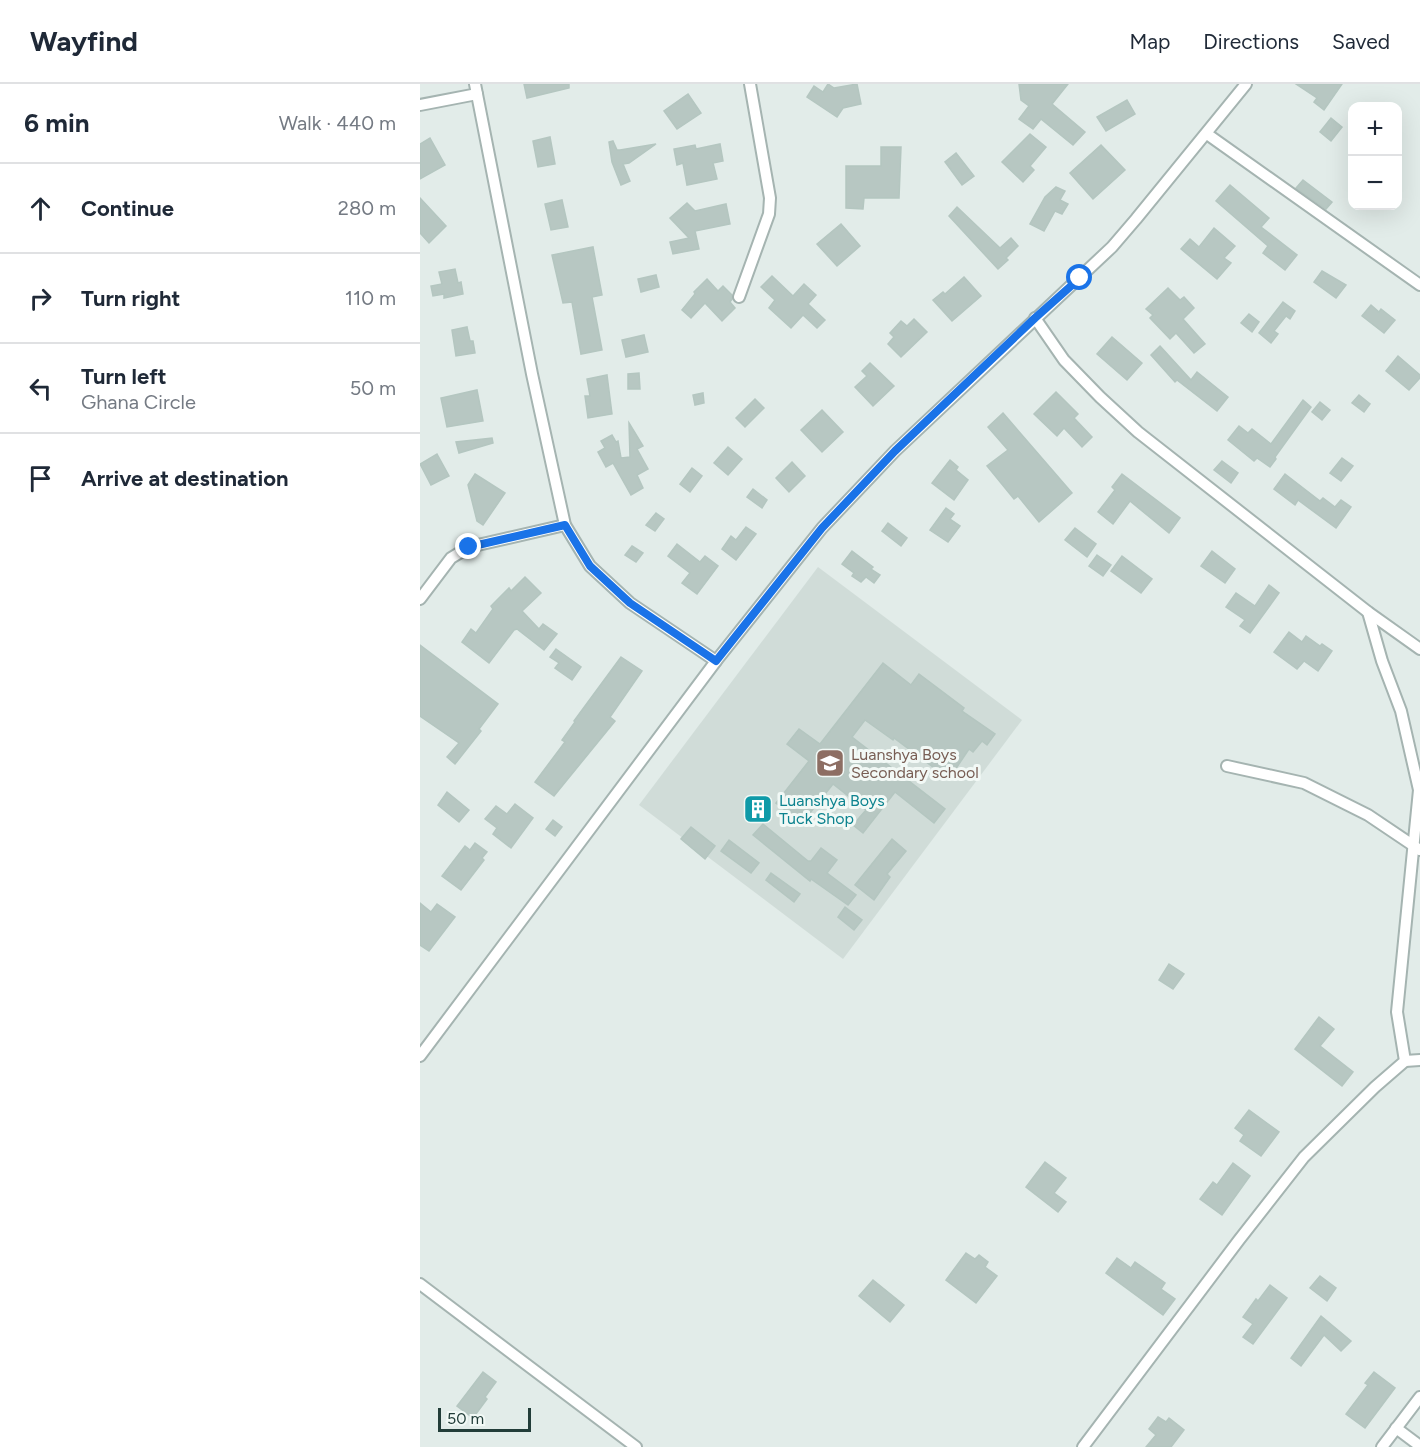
<!DOCTYPE html>
<meta charset="utf-8">
<style>
:root{--surface:#fff;--page:#f6f6f7;--text:#1f2937;--muted:#747a83;--line:#e0e1e3}
body{margin:0;font-family:Figtree,sans-serif;background:var(--page);color:var(--text)}
.controls{position:absolute;right:18px;top:18px;display:grid;overflow:hidden;border-radius:12px;box-shadow:0 6px 24px #0002}
.controls button{width:54px;height:54px;display:grid;place-items:center;padding:0;border:0;border-bottom:2px solid var(--line);background:var(--surface);color:var(--text);font:30px sans-serif}
.scale{position:absolute;left:18px;bottom:15px;width:93px;box-sizing:border-box;padding-left:6px;border:3px solid #223d39;border-top:0;font-size:16px;line-height:21px;white-space:nowrap;color:#223d39;-webkit-text-stroke:4px #f2f9f6;paint-order:stroke}
.stop{position:absolute;width:18px;height:18px;margin:-14px;border:4px solid #1a73e8;border-radius:50%;background:#fff}
.stop.end{background:#1a73e8;border-color:#fff;box-shadow:0 2px 6px #0008}
.list{margin:0;padding:0;list-style:none}
h2{display:flex;justify-content:space-between;align-items:center;height:78px;margin:0;padding:0 24px;font-size:26px}
h2 small{font-size:20px;font-weight:400;color:var(--muted)}
.list li{display:grid;grid-template-columns:39px 1fr auto;gap:18px;align-items:center;box-sizing:border-box;height:90px;padding:0 24px;border-top:2px solid var(--line)}
.list b{display:block;font-size:22px;white-space:nowrap}
.list p{margin:0;font-size:20px;white-space:nowrap;color:var(--muted)}
.list em{font-size:20px;font-style:normal;color:var(--muted)}
.icon{flex:none;width:33px;height:33px;fill:none;stroke:currentColor;stroke-width:2;stroke-linecap:round;stroke-linejoin:round}
.map{position:relative;flex:none;width:1000px;height:1363px;overflow:hidden}
header{display:flex;align-items:center;gap:36px;box-sizing:border-box;height:84px;padding:0 30px;background:var(--surface);border-bottom:2px solid var(--line)}
header strong{font-size:28px}
nav{display:flex;gap:33px;margin-inline-start:auto;font-size:21px}
main{display:flex}
aside{flex:1;background:var(--surface)}
.map>svg:first-child{display:block}
.built{fill:#d0dcd8}
.building{fill:#b7c7c2;stroke:#b4c6c0;stroke-width:1.5}
.lines{fill:none;stroke-linecap:round;stroke-linejoin:round}
.minor-casing{stroke:#a5b4b1;stroke-width:14}
.minor{stroke:#fff;stroke-width:10}
.route{stroke:#1a73e8;stroke-width:8}
.labels{text-anchor:middle;dominant-baseline:central;stroke-width:6;stroke-linejoin:round;paint-order:stroke}
.education-label{font-size:16px;fill:#785e54;stroke:#f2f9f6;text-anchor:start}
.culture-label{font-size:16px;fill:#0d838f;stroke:#f2f9f6;text-anchor:start}
</style>
<header>
<strong>Wayfind</strong>
<nav><a>Map</a><a>Directions</a><a>Saved</a></nav>
</header>
<main>
<aside>
<h2>6 min<small>Walk · 440 m</small></h2>
<ul class="list">
<li><svg class="icon" aria-label="ahead" viewBox="0 0 24 24"><path d="M12 20V5M6 11l6-6 6 6"/></svg><div><b>Continue</b></div><em>280 m</em></li>
<li><svg class="icon" aria-label="right" viewBox="0 0 24 24"><path d="M7 20v-9h11M14 6l5 5-5 5"/></svg><div><b>Turn right</b></div><em>110 m</em></li>
<li><svg class="icon" aria-label="left" viewBox="0 0 24 24"><path d="M17 20v-9H6M10 6l-5 5 5 5"/></svg><div><b>Turn left</b><p>Ghana Circle</p></div><em>50 m</em></li>
<li><svg class="icon" aria-label="arrive" viewBox="0 0 24 24"><path d="M6 21V4h12l-3 4 3 4H6"/></svg><div><b>Arrive at destination</b></div></li>
</ul>
</aside>
<div class="map">
<svg width="1000" height="1363" viewBox="0 0 1000 1363">
<rect width="100%" height="100%" fill="#e2ece9"/>
<polygon class="built" points="398,483 602,636 423,875 219,721"/>
<g class="building">
<polygon points="104,0 149,0 149,4 107,14"/>
<polygon points="408,0 414,4 437,0 441,20 423,24 417,33 387,13 394,2 403,8"/>
<polygon points="599,0 648,0 632,20 665,48 653,61 621,35 613,45 599,35 609,22 601,16"/>
<polygon points="876,0 922,0 904,26 894,18 897,14"/>
<polygon points="268,10 281,29 257,45 244,27"/>
<polygon points="707,16 715,30 686,47 677,33"/>
<polygon points="911,34 922,43 911,57 900,48"/>
<polygon points="610,50 626,63 610,82 614,86 603,98 582,78"/>
<polygon points="130,53 135,80 118,83 113,57"/>
<polygon points="10,54 25,81 0,95 0,60"/>
<polygon points="193,57 197,66 200,66 236,60 209,79 203,80 210,97 201,101 192,78 189,58"/>
<polygon points="300,60 303,77 293,79 297,95 267,101 263,79 257,81 254,65 275,61 276,65"/>
<polygon points="681,61 705,86 673,115 650,89"/>
<polygon points="461,63 481,63 479,114 444,114 443,125 426,124 426,82 461,82"/>
<polygon points="536,69 554,92 542,101 525,78"/>
<polygon points="883,96 912,118 906,125 876,104"/>
<polygon points="810,101 849,134 841,143 877,171 865,186 843,169 848,162 796,117"/>
<polygon points="636,103 645,107 640,116 648,120 642,130 635,127 624,147 610,140 625,113"/>
<polygon points="0,114 26,142 9,159 0,149"/>
<polygon points="142,116 148,143 131,146 125,120"/>
<polygon points="267,119 275,127 306,120 310,140 275,147 279,165 253,170 250,158 269,154 250,134"/>
<polygon points="537,123 580,164 591,154 598,162 586,174 588,176 578,185 529,132"/>
<polygon points="421,140 440,162 417,182 397,160"/>
<polygon points="794,144 815,162 804,174 811,179 797,195 761,165 770,155 779,163"/>
<polygon points="173,163 182,211 172,213 182,266 161,270 152,218 143,219 132,171"/>
<polygon points="35,185 38,199 41,198 43,210 24,214 24,210 13,212 11,202 22,200 19,188"/>
<polygon points="902,187 926,201 916,214 894,198"/>
<polygon points="236,191 239,203 221,208 218,195"/>
<polygon points="352,192 373,212 384,200 396,211 388,220 405,236 397,244 383,231 371,244 349,224 355,216 341,203"/>
<polygon points="544,193 561,212 532,237 513,216 523,208 525,210"/>
<polygon points="287,195 298,207 303,202 312,211 312,215 310,218 315,224 302,237 285,219 271,234 262,226 275,210 274,208"/>
<polygon points="748,204 760,216 764,213 774,224 763,235 785,260 774,269 756,249 750,255 730,234 733,231 726,225"/>
<polygon points="863,218 875,227 870,235 866,232 854,247 858,250 851,259 839,249"/>
<polygon points="951,221 959,228 961,225 975,236 964,249 942,232"/>
<polygon points="829,230 839,238 832,248 821,239"/>
<polygon points="494,235 507,248 481,273 468,260 474,253 470,249 481,237 487,242"/>
<polygon points="47,243 50,257 53,257 55,269 36,272 32,246"/>
<polygon points="224,251 228,268 206,273 202,256"/>
<polygon points="692,253 722,279 707,296 677,270"/>
<polygon points="740,262 771,296 777,288 808,313 797,327 757,296 755,298 731,271"/>
<polygon points="978,272 1000,291 1000,294 989,306 966,287"/>
<polygon points="450,279 474,302 453,322 435,303 447,292 442,287"/>
<polygon points="219,289 220,305 208,305 208,290"/>
<polygon points="187,291 192,330 168,334 165,312 170,312 167,295"/>
<polygon points="57,306 63,337 27,343 21,314"/>
<polygon points="636,308 658,330 654,334 672,353 662,363 644,344 637,352 614,330"/>
<polygon points="283,309 284,319 275,321 273,311"/>
<polygon points="939,311 950,320 944,328 932,319"/>
<polygon points="335,315 344,324 325,343 316,334"/>
<polygon points="883,316 891,323 855,373 856,375 850,383 837,374 834,377 808,356 819,342 828,349 832,345 851,360"/>
<polygon points="900,318 910,326 902,336 892,328"/>
<polygon points="402,326 423,348 402,368 381,346"/>
<polygon points="583,329 652,409 619,438 598,412 594,415 567,382 588,366 568,343"/>
<polygon points="209,339 223,362 217,365 228,385 217,391 223,404 211,411 193,379 186,383 178,368 185,364 181,357 192,351 196,358 198,357 201,374 210,373"/>
<polygon points="72,354 73,359 39,369 36,358"/>
<polygon points="308,363 322,375 308,391 294,379"/>
<polygon points="17,370 29,392 11,401 0,380"/>
<polygon points="922,374 933,382 921,397 910,389"/>
<polygon points="530,376 538,383 536,386 548,396 534,416 512,399"/>
<polygon points="802,377 818,389 811,399 794,386"/>
<polygon points="372,378 385,392 369,408 356,394"/>
<polygon points="272,384 282,392 270,408 260,400"/>
<polygon points="55,390 85,409 63,441 57,437 48,401"/>
<polygon points="702,390 760,434 749,449 710,417 693,440 678,428 695,406 692,403"/>
<polygon points="865,390 900,417 903,414 915,423 921,416 931,423 916,444 878,416 875,421 854,405"/>
<polygon points="333,405 347,416 342,424 327,413"/>
<polygon points="526,424 534,430 530,435 540,442 528,458 510,446"/>
<polygon points="236,429 244,435 235,447 226,441"/>
<polygon points="468,439 487,454 481,462 462,447"/>
<polygon points="326,443 336,450 316,476 302,465 311,452 316,456"/>
<polygon points="655,444 676,460 667,473 645,456"/>
<polygon points="257,460 280,478 285,472 298,482 277,510 262,499 270,489 248,472"/>
<polygon points="212,462 223,469 216,478 205,471"/>
<polygon points="432,467 453,483 451,485 460,491 454,499 446,493 441,498 432,492 434,489 422,480"/>
<polygon points="792,467 815,485 805,499 781,482"/>
<polygon points="677,471 691,481 683,492 669,482"/>
<polygon points="702,472 732,495 721,509 691,487"/>
<polygon points="105,493 121,509 102,527 119,545 123,540 137,550 124,566 97,545 94,546 69,579 42,558 51,545 56,549 73,525 71,522 89,504 91,507"/>
<polygon points="849,501 859,509 830,549 820,542 825,536 806,523 816,509 835,522"/>
<polygon points="869,548 882,558 886,552 900,562 902,560 912,567 898,587 884,577 877,585 854,568"/>
<polygon points="0,561 78,620 59,645 61,647 35,680 27,673 39,659 0,632"/>
<polygon points="136,565 161,583 152,596 135,584 139,579 130,573"/>
<polygon points="201,573 222,587 190,633 195,637 134,712 115,698 145,658 142,656 155,638 154,637"/>
<polygon points="463,579 491,601 499,590 544,624 542,627 575,650 567,661 562,657 553,668 549,665 529,695 474,654 473,656 445,636 432,653 525,725 514,739 475,708 443,749 433,741 446,726 413,700 382,739 356,719 389,677 367,660 379,645 400,660"/>
<polygon points="27,708 49,726 39,738 18,721"/>
<polygon points="338,712 350,721 338,738 326,728"/>
<polygon points="95,720 113,734 91,764 73,750 77,744 65,735 76,722 87,730"/>
<polygon points="133,736 142,743 135,752 126,745"/>
<polygon points="343,740 388,777 391,777 401,764 417,776 407,789 436,811 428,821 391,795 390,797 333,751"/>
<polygon points="271,743 295,762 285,775 261,755"/>
<polygon points="472,755 486,767 467,790 470,793 454,816 435,801"/>
<polygon points="309,756 339,779 331,789 301,767"/>
<polygon points="55,759 67,768 62,774 64,776 41,806 22,792 45,762 50,766"/>
<polygon points="351,789 380,810 374,818 346,796"/>
<polygon points="0,819 11,828 17,820 35,833 9,867 0,861"/>
<polygon points="425,823 442,836 434,846 418,833"/>
<polygon points="749,880 764,890 753,905 739,896"/>
<polygon points="899,933 914,945 900,962 933,988 922,1002 875,965"/>
<polygon points="829,1026 859,1048 841,1072 820,1057 824,1051 815,1044"/>
<polygon points="625,1078 646,1094 634,1109 646,1118 638,1128 606,1103"/>
<polygon points="813,1079 830,1092 802,1131 780,1115 793,1098 797,1101"/>
<polygon points="546,1169 555,1175 559,1171 568,1178 565,1183 577,1192 556,1219 526,1196"/>
<polygon points="697,1174 711,1184 715,1178 745,1199 741,1205 755,1215 743,1231 686,1189"/>
<polygon points="900,1192 916,1204 907,1217 890,1204"/>
<polygon points="453,1196 484,1221 470,1238 439,1212"/>
<polygon points="850,1201 867,1214 833,1260 823,1253 833,1240 823,1233 836,1215 838,1217"/>
<polygon points="901,1232 931,1257 921,1267 904,1251 881,1282 871,1274"/>
<polygon points="63,1288 76,1298 65,1313 67,1315 53,1334 37,1322"/>
<polygon points="954,1288 975,1304 945,1344 926,1330 948,1301 945,1299"/>
<polygon points="738,1333 746,1338 749,1334 764,1346 751,1363 726,1363 736,1351 729,1345"/>
</g>
<g class="lines">
<g class="minor-casing">
<g id="minor">
<polyline points="55,0 112,290 145,441 170,482 210,519 296,577"/>
<polyline points="0,21 57,10"/>
<polyline points="787,50 1000,201"/>
<polyline points="319,213 349,130 350,114 330,0"/>
<polyline points="615,234 644,276 680,313 718,348 948,528 1000,565"/>
<polyline points="0,515 31,474 49,463 145,441"/>
<polyline points="807,682 884,699 948,731 1000,766"/>
<polyline points="0,972 296,577 402,444 475,367 692,163 716,135 826,0"/>
<polyline points="985,977 1000,976"/>
<polyline points="0,1200 216,1363"/>
<polyline points="976,1344 1000,1362"/>
<polyline points="663,1363 819,1156 884,1073 955,1003 985,977 977,928 999,706 981,627 962,577 948,528"/>
<polyline points="962,1363 1000,1313"/>
</g>
</g>
<use href="#minor" class="minor"/>
</g>
<g class="lines">
<polyline class="route" points="49,463 145,441 170,482 210,519 296,577 402,444 475,367 615,234 660,194"/>
</g>
<defs>
<g id="school-square" transform="scale(1.5)"><rect x="-9" y="-9" width="18" height="18" rx="4" fill="#8d6e63" stroke="#f2f9f6"/><path d="M0-5L7-2L0 1L-7-2ZM-4 1L0 2.5L4 1V4Q0 6-4 4Z" fill="#fff"/></g>
<g id="building-square" transform="scale(1.5)"><rect x="-9" y="-9" width="18" height="18" rx="4" fill="#0f9aa8" stroke="#f2f9f6"/><path d="M-4-6H4V6H1V3H-1V6H-4ZM-2.5-4.3h1.7v1.8h-1.7ZM.8-4.3h1.7v1.8H.8ZM-2.5-1h1.7V.8h-1.7ZM.8-1h1.7V.8H.8Z" fill="#fff"/></g>
</defs>
<g fill-rule="evenodd">
<use href="#school-square" x="410" y="679"/>
<use href="#building-square" x="338" y="725"/>
</g>
<g class="labels">
<g class="education-label">
<text x="431" y="670">Luanshya Boys<tspan x="431" dy="18">Secondary school</tspan></text>
</g>
<g class="culture-label">
<text x="359" y="716">Luanshya Boys<tspan x="359" dy="18">Tuck Shop</tspan></text>
</g>
</g>
</svg>
<div class="controls">
<button>+</button>
<button>−</button>
</div>
<div class="scale">50 m</div>
<div class="stop" style="left:660px;top:194px"></div>
<div class="stop end" style="left:49px;top:463px"></div>
</div>
</main>
